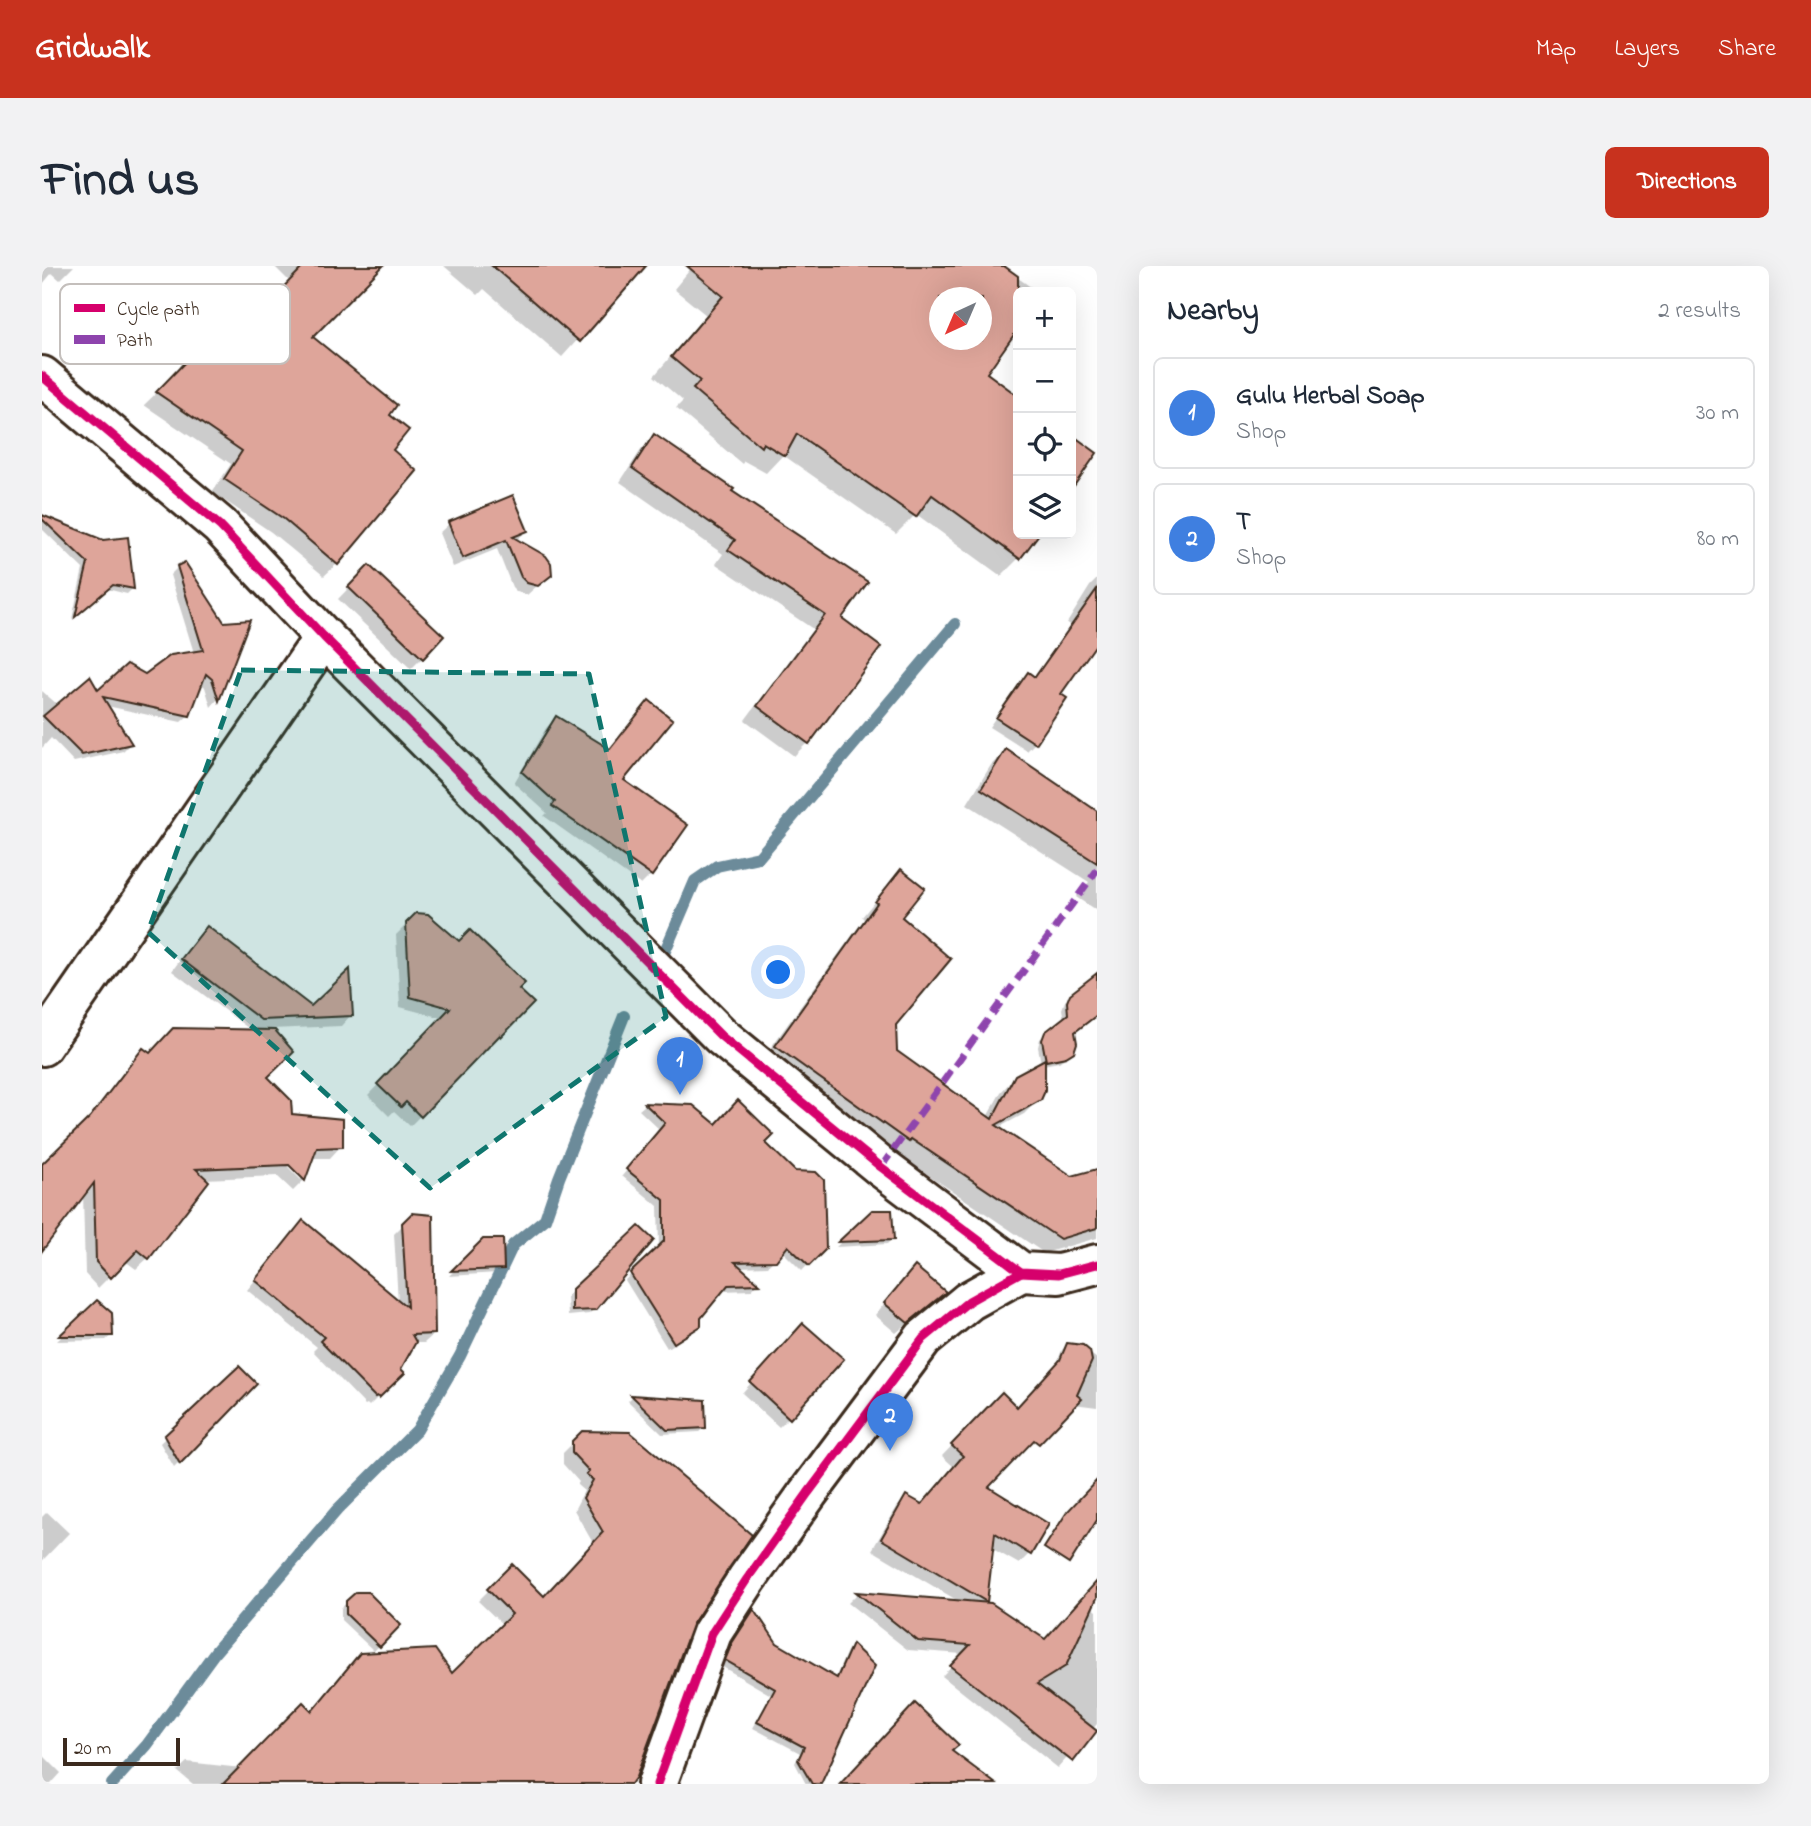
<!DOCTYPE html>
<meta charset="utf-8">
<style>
:root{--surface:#fff;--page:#f2f2f3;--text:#1f2937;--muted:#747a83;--line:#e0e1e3;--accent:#c8321e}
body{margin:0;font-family:"Indie Flower",sans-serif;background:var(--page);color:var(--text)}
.controls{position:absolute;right:21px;top:21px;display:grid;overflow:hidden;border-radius:10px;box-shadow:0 7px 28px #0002}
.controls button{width:63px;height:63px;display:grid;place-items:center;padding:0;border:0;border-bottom:2px solid var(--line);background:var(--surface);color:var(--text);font:35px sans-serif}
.compass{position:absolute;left:887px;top:21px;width:63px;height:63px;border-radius:50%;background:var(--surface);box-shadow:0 7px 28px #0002;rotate:224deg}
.scale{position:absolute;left:21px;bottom:18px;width:117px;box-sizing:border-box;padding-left:7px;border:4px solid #3b2a1e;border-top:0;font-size:19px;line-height:24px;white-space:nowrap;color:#3b2a1e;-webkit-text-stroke:5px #fff;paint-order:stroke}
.you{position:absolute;left:737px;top:707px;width:24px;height:24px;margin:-18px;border:5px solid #fff;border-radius:50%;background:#1a73e8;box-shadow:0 0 0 10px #1a73e833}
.badge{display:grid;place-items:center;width:46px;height:46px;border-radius:50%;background:var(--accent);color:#fff;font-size:23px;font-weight:700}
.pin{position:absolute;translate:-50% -58px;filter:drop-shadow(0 2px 4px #0008)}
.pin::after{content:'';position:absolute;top:37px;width:24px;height:21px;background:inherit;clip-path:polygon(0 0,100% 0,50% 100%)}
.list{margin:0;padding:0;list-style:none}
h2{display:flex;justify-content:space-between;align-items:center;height:91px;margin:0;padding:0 28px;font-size:30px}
h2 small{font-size:23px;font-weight:400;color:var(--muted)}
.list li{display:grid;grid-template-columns:46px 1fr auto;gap:21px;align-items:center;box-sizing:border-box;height:112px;margin:0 14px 14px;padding:0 14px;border:2px solid var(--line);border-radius:10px}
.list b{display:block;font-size:26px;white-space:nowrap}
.list p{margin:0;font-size:23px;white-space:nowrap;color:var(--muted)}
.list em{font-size:23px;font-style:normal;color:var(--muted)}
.icon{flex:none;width:38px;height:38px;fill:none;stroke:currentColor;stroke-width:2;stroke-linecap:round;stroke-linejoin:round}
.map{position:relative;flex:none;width:1055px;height:1518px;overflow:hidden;border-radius:10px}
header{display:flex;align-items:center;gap:42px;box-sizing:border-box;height:98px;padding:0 35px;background:var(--accent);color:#fff}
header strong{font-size:33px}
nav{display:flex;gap:38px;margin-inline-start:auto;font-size:24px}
.intro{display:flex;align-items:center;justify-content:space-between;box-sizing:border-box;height:168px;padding:0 42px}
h1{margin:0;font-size:49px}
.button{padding:18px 32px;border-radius:10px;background:var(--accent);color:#fff;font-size:24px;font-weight:700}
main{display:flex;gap:42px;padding:0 42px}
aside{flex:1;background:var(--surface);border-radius:10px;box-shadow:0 7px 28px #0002}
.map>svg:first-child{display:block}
.shadow{fill:#0003;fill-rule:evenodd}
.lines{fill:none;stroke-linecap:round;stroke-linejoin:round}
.stream{stroke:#6c8b9a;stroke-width:12}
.building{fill:#dea59a;stroke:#3b2a1e;stroke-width:2;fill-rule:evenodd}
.street-casing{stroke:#3b2a1e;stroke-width:44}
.street{stroke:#fff;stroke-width:38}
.quiet{stroke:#8e44ad;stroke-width:7;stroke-dasharray:14 7;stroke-linecap:butt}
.cycleway-casing{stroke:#fff;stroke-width:13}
.cycleway{stroke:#d6006c;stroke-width:9}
.marked{fill:#0f766e;fill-opacity:0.2;stroke:#0f766e;stroke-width:5;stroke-dasharray:14 9;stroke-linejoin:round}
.key{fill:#fff;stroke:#c4bfbc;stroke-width:2}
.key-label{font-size:19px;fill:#3b2a1e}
</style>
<header>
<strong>Gridwalk</strong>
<nav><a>Map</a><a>Layers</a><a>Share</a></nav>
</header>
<div class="intro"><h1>Find us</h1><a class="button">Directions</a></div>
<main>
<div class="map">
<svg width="1055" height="1518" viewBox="0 0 1055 1518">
<rect width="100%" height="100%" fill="#fff"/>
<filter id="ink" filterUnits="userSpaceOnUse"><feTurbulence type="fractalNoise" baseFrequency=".0143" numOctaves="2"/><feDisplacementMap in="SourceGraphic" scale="14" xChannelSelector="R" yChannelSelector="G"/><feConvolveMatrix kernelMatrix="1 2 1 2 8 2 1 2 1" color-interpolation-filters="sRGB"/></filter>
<g filter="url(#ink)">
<g class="shadow">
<polygon points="0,0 32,0 18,14 10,7 0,19"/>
<polygon points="232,0 338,0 268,71 345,149 349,185 295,298 282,310 229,266 170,226 189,198 102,139 138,104 136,102 171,45 184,32 215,50 248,16"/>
<polygon points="402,0 581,0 593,10 520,91 442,23 436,29"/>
<path d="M651,0H959L996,26H976V60L943,108L976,132V268H995L977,292L959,310L874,248L854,268L741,189L724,207L702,195L700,198L634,142L641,135L612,110L664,49L632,23ZM898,32H940V74H898Z"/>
<polygon points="613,170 688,226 797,353 765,477 752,490 703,454 771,363 674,298 681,288 578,216 599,184"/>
<polygon points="470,232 484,265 474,275 508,308 485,329 475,326 470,321 455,283 411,301 397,267 407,258"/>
<polygon points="0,251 90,323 85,328 65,323 30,353 41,303 0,263"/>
<polygon points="136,301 181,358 205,356 175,434 169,441 163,421 159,417 147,449 139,456 65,440 88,478 81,485 32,496 9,472 0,482 0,425 16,439 103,410 152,387 128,309"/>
<polygon points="327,301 380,392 369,403 296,333"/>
<polygon points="1055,313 1055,374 1017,429 993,477 985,485 947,461 978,416 986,408 992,412 1029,359 1025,357 1048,320"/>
<polygon points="607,436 579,515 644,559 609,609 599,619 502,550 505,547 472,517 504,462 514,452 567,484"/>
<polygon points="964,485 1055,547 1055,645 1034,631 1047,616 925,538 949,499"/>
<polygon points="859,605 852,758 854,786 945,851 959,826 974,810 999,797 996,781 998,773 1022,754 1020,743 1023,735 1029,730 1055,733 1055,745 1031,767 1024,791 1017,796 1001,799 997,833 982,848 956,862 1030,912 1055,905 1055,972 1002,987 854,887 851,890 719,795 822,653 820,651 845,620"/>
<polygon points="374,649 475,723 490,737 368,860 352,845 347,850 326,829 400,752 358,741 354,669"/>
<path d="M165,662L269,742L309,749L299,760L229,763L250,786L224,811L248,850L299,880L288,892H270L262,914L251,925L235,910L162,913L164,915L106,992L94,1003L83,995L56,1022L43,1008L41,928L0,980V901L37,864L90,795L101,784L107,789L210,765L130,705L154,672ZM241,892L259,909V914L239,894Z"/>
<polygon points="603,839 650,840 674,860 722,877 782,982 760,1005 740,985 726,1000 696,1001 715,1018 710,1024 679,1025 657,1052 657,1060 651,1066 625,1082 583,1014 617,982 616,940 580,910 618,864 597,844"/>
<polygon points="831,946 850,973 845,978 794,981"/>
<polygon points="371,949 392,1068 382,1077 372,1077 357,1104 360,1107 327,1140 325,1138 323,1139 271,1085 275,1081 205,1024 253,966 356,1036 352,968"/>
<polygon points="597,962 552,1043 547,1048 526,1050 525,1030"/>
<polygon points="441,975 460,1002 455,1007 407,1010"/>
<polygon points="862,1014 890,1037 854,1067 833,1049"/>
<polygon points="55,1037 70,1069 64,1074 15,1075"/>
<polygon points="752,1069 747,1151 737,1161 700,1127"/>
<polygon points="1025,1079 1040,1081 1055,1093 1055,1141 985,1132 1013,1102 1020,1084"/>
<polygon points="197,1102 213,1118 132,1201 118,1177"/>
<polygon points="960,1128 944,1222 1005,1259 987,1288 977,1298 949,1282 943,1335 940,1338 1003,1375 1041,1333 1055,1345 1055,1458 1016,1502 900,1410 921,1388 866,1384 806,1337 815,1328 918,1336 830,1284 855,1241 865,1231 879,1240 912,1201 900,1190"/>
<polygon points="590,1131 661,1135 663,1161 657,1166 620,1168 586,1135"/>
<polygon points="541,1167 648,1358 587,1518 151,1518 135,1505 145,1496 199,1502 269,1446 409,1410 461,1359 436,1335 470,1301 501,1332 551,1277 532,1244 542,1225 535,1219 537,1216 521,1198 521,1187"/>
<polygon points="5,1246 27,1267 0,1295 0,1251"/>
<polygon points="314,1328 357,1359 332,1385 299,1354 299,1342"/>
<polygon points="711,1346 734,1379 793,1413 805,1385 810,1380 777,1518 764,1518 753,1497 758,1487 711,1462 729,1429 679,1400 685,1384"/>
<polygon points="0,1488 19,1507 9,1518 0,1518"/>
</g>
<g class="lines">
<g class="stream">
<polyline points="617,699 653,615 675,600 717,591 913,358"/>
<polyline points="70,1518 105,1479 173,1386 295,1244 375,1164 418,1090 471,979 503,953 517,912 582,750"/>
</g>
</g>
<g class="building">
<polygon points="262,0 341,0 271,71 355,139 348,149 367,164 351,184 375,205 296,299 242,253 182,213 200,185 114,126 149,90 147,89 184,30 215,48"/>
<polygon points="450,0 604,0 538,76"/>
<path d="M645,0H962L976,10V63L945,107L976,130V268H997L978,293L890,229L874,251L755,168L743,190L721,177L719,181L651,123L658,115L629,91L681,30ZM898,32H940V74H898Z"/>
<polygon points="612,168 692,223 690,225 826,316 800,352 839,381 767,478 715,440 783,349 686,284 693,274 590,202"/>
<polygon points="1029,168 1055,187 1029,224"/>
<polygon points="471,229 486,265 471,271 504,290 509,297 510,309 496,320 485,317 479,311 464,274 421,292 406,256"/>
<polygon points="0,249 61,274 86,271 92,323 71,319 33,351 46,297 0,253"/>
<polygon points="143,296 182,356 208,354 177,435 170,413 164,408 148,450 61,431 90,478 40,489 1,450 48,410 56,424 85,398 103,408 129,389 161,384 135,300"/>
<polygon points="327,299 402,370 381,393 306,321"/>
<polygon points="1055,323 1055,377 1019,428 1025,432 994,478 954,452 986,406 993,411"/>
<polygon points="607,434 631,454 582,514 646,559 610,610 510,540 513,536 480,506 514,450 568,483"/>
<polygon points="964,483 1055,545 1055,597 939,523"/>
<polygon points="859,603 883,622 860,651 909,693 854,759 855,785 950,853 973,809 1003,793 1003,825 999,834 954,859 1030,910 1055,903 1055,962 1018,973 869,873 867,876 733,780 835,637 833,636"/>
<polygon points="374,647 386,648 417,675 428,664 483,717 477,723 492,737 459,771 458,769 379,851 364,836 359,841 335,818 408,742 368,731 364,657"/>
<polygon points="165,660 269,740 308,703 311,750 219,754 139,693"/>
<polygon points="1055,707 1055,749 1033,766 1035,777 1032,786 1024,791 1004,795 1000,774 1003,766 1026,748 1025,736 1028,728"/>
<polygon points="131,762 233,764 252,786 226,811 249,834 250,848 301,853 301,881 275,882 263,915 247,899 154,903 167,915 107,993 96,984 69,1012 54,996 52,917 0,985 0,898 48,851 101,782 108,787"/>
<polygon points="696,834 732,869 724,877 753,905 774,906 782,914 784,983 767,1000 746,980 734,995 693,996 718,1018 686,1019 659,1052 659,1060 632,1077 588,1007 622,975 622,934 584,903 623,857 602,837 651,839 674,858"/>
<polygon points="830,944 850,944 852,974 796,976"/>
<polygon points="370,947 391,949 393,1068 370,1069 374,1076 359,1103 363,1107 337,1132 335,1130 333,1131 278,1075 282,1071 213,1014 261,954 365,1041 360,957"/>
<polygon points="597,960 612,974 554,1044 530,1045 530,1023"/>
<polygon points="441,973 461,973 462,1003 409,1005"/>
<polygon points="873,1000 904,1026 866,1057 842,1037"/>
<polygon points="55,1034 70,1047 71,1070 17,1070"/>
<polygon points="761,1057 802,1093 748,1153 708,1116"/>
<polygon points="1025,1077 1041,1079 1048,1085 1050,1095 1035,1129 1040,1133 997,1178 992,1174 947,1221 1007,1258 989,1289 953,1267 945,1336 839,1273 864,1229 880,1238 921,1190 909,1179 960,1126 975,1141 1018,1094"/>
<polygon points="197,1100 215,1118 138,1198 122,1170"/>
<polygon points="589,1129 663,1134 664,1162 625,1164"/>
<polygon points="540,1165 588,1166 710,1269 650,1359 594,1511 589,1518 181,1518 261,1436 270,1445 318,1387 393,1383 410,1407 470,1348 445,1323 470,1298 502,1330 561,1266 541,1232 551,1214 544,1208 547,1205 530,1187 530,1175"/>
<polygon points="1055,1214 1055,1254 1027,1298 1002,1282 1025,1246"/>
<polygon points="1055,1315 1055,1332 1024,1400 995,1418 1055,1465 1031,1496 908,1400 928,1379 876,1375 814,1326 949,1337 1003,1373"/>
<polygon points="314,1326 326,1326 359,1359 338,1381 304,1348 304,1335"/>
<polygon points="712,1343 735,1377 795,1412 810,1378 833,1400 779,1518 770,1518 756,1494 762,1481 715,1456 733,1423 683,1394 690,1377"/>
<polygon points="873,1437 917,1479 910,1485 954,1518 798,1518"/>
</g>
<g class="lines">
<g class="street-casing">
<g id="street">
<polyline points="0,110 178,260 282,371 679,770 839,901 979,1006 1017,1008 1055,998"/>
<polyline points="0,780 282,371"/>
<polyline points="615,1518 670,1367 705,1313 766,1227 881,1073 927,1035 979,1006"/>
</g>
</g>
<use href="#street" class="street"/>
<polyline class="quiet" points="839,901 1055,604"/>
<g class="cycleway-casing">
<g id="cycleway">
<polyline points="0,110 178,260 282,371 679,770 839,901 979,1006 1017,1008 1055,998"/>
<polyline points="615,1518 670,1367 705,1313 766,1227 881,1073 927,1035 979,1006"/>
</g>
</g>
<use href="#cycleway" class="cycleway"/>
</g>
</g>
<path class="marked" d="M199,404L547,408L624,751L388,922L106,666Z"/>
<rect x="18" y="18" width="230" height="80" rx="10" class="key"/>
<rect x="32" y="38" width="31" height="8" fill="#d6006c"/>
<rect x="32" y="69" width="31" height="9" fill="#8e44ad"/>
<g class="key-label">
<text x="75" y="49">Cycle path</text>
<text x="75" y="80">Path</text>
</g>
</svg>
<div class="controls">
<button>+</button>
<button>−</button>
<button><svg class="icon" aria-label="locate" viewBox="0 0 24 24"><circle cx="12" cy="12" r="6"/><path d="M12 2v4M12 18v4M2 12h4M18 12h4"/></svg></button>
<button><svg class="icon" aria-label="layers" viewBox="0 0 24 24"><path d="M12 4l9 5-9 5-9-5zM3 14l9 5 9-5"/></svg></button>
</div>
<svg class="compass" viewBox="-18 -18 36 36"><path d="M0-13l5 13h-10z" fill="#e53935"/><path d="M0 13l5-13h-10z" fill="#747a83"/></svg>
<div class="scale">20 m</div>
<div class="you"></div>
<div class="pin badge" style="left:638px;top:829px;background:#3f7fe0">1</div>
<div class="pin badge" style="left:848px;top:1185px;background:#3f7fe0">2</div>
</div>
<aside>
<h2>Nearby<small>2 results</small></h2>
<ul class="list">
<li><span class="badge" style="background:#3f7fe0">1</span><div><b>Gulu Herbal Soap</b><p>Shop</p></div><em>30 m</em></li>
<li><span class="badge" style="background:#3f7fe0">2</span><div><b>T</b><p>Shop</p></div><em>80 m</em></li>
</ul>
</aside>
</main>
